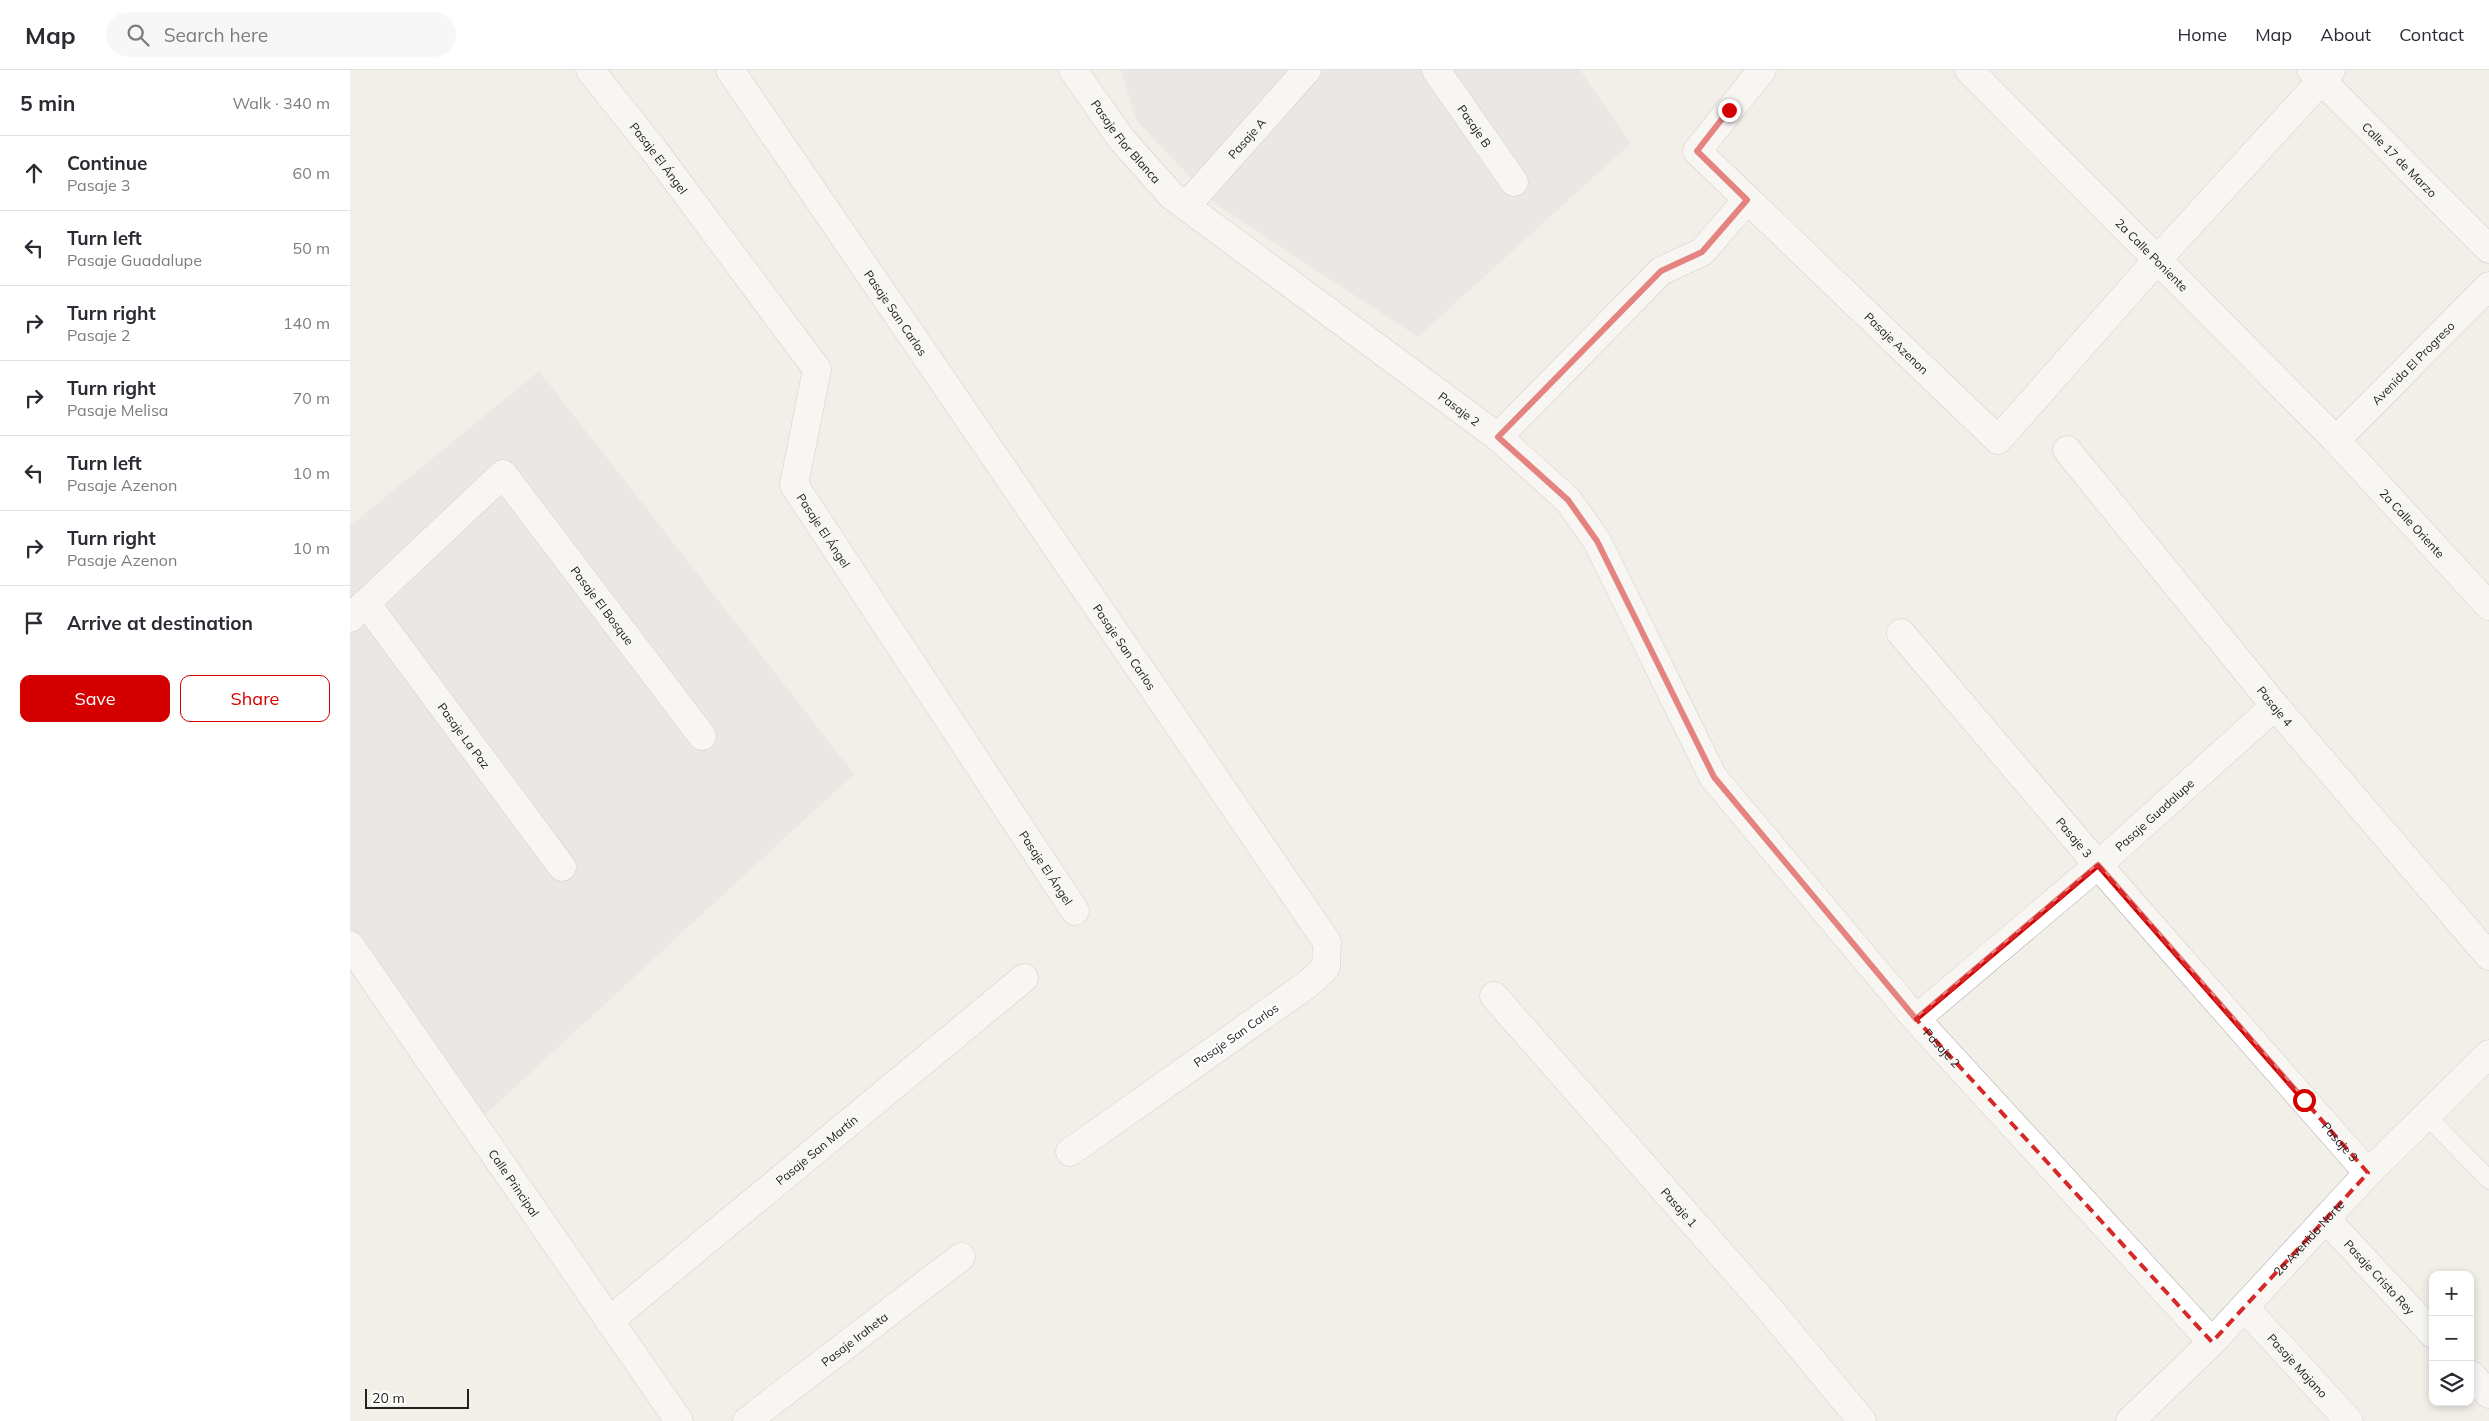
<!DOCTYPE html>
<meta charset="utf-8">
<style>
:root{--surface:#fff;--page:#f7f7f7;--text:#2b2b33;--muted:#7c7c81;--line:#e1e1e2;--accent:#d40000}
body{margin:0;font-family:Mulish,sans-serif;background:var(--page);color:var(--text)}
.controls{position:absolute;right:15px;bottom:15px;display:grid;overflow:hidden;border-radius:10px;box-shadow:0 2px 8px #0003}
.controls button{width:45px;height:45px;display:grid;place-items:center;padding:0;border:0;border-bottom:1px solid var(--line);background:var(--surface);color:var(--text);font:25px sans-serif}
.scale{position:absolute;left:15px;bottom:12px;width:104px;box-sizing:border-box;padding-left:5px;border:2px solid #222;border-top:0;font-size:14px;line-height:18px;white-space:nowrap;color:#222;-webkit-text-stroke:4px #fff;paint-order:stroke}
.stop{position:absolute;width:15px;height:15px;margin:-11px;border:4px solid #d40000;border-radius:50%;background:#fff}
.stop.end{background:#d40000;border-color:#fff;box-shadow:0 1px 5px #0008}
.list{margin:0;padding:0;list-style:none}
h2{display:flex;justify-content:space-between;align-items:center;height:65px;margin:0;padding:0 20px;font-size:21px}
h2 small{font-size:16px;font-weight:400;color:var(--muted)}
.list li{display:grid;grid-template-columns:32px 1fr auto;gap:15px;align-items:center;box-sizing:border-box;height:75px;padding:0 20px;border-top:1px solid var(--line)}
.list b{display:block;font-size:19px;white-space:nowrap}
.list p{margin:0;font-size:16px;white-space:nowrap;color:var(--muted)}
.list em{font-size:16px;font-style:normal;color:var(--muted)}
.actions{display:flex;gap:10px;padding:15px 20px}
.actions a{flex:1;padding:11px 0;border:1px solid var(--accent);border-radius:10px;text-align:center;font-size:18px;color:var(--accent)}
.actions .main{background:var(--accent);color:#fff}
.icon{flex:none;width:28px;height:28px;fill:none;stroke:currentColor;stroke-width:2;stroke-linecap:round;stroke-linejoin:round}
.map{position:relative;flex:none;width:2139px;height:1351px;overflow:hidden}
header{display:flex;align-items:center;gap:30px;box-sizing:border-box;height:70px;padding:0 25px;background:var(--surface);border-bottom:1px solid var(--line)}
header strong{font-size:24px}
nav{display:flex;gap:28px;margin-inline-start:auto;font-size:18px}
.search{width:350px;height:45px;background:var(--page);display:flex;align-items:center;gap:12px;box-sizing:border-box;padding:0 18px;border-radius:28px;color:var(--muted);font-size:19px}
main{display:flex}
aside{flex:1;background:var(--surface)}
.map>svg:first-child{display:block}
.residential{fill:#e0dfdf}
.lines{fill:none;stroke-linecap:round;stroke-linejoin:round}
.service-casing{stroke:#a9a9a9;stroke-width:19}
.minor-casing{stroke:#a9a9a9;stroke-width:29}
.service{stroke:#fff;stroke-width:18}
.minor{stroke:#fff;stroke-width:28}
.route{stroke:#d40000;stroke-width:6}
.marked{fill:none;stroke:#d62828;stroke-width:4;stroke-dasharray:10 6;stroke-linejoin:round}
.labels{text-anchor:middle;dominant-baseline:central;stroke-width:4.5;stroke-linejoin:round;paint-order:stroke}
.street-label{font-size:12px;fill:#222;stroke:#fff}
</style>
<header>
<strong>Map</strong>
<div class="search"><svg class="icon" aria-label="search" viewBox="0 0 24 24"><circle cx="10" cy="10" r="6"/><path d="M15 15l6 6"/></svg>Search here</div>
<nav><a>Home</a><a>Map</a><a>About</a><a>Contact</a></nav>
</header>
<main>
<aside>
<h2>5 min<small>Walk · 340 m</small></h2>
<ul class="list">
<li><svg class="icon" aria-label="ahead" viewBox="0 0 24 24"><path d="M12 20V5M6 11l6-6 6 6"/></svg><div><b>Continue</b><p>Pasaje 3</p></div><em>60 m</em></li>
<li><svg class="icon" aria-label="left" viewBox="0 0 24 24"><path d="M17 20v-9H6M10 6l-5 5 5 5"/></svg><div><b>Turn left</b><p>Pasaje Guadalupe</p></div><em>50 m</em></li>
<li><svg class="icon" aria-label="right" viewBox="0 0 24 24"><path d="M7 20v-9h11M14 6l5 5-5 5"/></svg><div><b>Turn right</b><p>Pasaje 2</p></div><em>140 m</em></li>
<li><svg class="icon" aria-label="right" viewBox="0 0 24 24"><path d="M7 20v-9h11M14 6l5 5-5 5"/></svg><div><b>Turn right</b><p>Pasaje Melisa</p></div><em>70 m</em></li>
<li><svg class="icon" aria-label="left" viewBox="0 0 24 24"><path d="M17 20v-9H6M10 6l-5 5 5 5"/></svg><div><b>Turn left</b><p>Pasaje Azenon</p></div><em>10 m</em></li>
<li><svg class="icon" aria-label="right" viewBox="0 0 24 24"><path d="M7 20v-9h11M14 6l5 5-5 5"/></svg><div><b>Turn right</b><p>Pasaje Azenon</p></div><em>10 m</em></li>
<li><svg class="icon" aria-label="arrive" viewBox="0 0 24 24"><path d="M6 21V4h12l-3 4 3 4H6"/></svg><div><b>Arrive at destination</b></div></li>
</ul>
<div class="actions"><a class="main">Save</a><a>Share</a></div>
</aside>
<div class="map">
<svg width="2139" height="1351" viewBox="0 0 2139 1351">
<rect width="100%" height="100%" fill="#f2efe9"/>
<g class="residential">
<polygon points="771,0 1230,0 1281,73 1068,267 866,134 786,50"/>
<polygon points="189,301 504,704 125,1054 0,871 0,456"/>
</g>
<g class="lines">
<g class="service-casing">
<polyline id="service" points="2076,1045 2139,1110"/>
</g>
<g class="minor-casing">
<g id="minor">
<path id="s1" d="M240,0L303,79L467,299L444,415L725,841"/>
<path id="s2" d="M380,0L977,872L976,897L958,914L720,1082"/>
<path id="s3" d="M723,0L772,70L822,126L1148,367L1218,430L1247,471L1363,707L1566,949L1862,1272"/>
<path id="s4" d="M1086,0L1164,112"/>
<path id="s5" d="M1412,0L1347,81L1648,370L1807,190L1981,0"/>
<path id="s6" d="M1619,0L1986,370L2139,536"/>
<path id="s7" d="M1961,0L2139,179"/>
<path id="s8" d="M836,136L957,0"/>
<polyline points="1148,367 1311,201 1352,182 1397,130"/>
<path id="s9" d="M1986,370L2139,216"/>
<path id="s10" d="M1717,380L1925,636L2139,886"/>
<path id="s11" d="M16,533L212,797"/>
<path id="s12" d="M0,548L153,404L352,666"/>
<path id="s13" d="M1551,563L1748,795L2018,1103"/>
<path id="s14" d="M0,875L329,1351"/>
<path id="s15" d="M1144,926L1422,1242L1512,1351"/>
<path id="s16" d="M1566,949L1748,795L1925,636"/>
<path id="s17" d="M1976,1149L2083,1264"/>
<path id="s18" d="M1895,1238L1999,1351"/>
<path id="s19" d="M259,1251L674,908"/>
<polyline points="2120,1304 2139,1324"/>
<path id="s20" d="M397,1351L611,1187"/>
<path id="s21" d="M1780,1351L1862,1272L2018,1103L2139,984"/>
</g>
</g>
<use href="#service" class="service"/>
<use href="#minor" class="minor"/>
</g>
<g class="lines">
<polyline class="route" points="1379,40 1347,81 1397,130 1352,182 1311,201 1148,367 1218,430 1247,471 1364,707 1566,949 1748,795 1954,1030"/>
</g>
<path d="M0 0H2139V1351H0ZM1748,795L2018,1103L1862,1272L1566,949Z" fill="#f2efe9" fill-opacity=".55" fill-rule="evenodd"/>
<path class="marked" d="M1748,795L2018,1103L1862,1272L1566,949Z"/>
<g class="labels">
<g class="street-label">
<text stroke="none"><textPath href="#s4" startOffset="68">Pasaje B</textPath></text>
<text stroke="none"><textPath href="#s8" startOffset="91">Pasaje A</textPath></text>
<text stroke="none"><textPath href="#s3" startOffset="89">Pasaje Flor Blanca</textPath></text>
<text stroke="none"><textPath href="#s1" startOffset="112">Pasaje El Ángel</textPath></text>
<text stroke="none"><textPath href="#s7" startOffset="126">Calle 17 de Marzo</textPath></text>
<text stroke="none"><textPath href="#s6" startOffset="260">2a Calle Poniente</textPath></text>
<text stroke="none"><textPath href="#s2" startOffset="294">Pasaje San Carlos</textPath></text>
<text stroke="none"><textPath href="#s5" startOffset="381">Pasaje Azenon</textPath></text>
<text stroke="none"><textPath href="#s9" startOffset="109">Avenida El Progreso</textPath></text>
<text stroke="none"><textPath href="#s3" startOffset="518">Pasaje 2</textPath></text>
<text stroke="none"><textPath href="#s6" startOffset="634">2a Calle Oriente</textPath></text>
<text stroke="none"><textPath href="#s1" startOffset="548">Pasaje El Ángel</textPath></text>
<text stroke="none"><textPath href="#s12" startOffset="375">Pasaje El Bosque</textPath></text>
<text stroke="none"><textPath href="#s2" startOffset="699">Pasaje San Carlos</textPath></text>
<text stroke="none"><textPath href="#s10" startOffset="330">Pasaje 4</textPath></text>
<text stroke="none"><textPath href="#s11" startOffset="165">Pasaje La Paz</textPath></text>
<text stroke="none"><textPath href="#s16" startOffset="314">Pasaje Guadalupe</textPath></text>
<text stroke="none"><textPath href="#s13" startOffset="268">Pasaje 3</textPath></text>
<text stroke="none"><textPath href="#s1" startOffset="952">Pasaje El Ángel</textPath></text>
<text transform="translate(886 965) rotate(-35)">Pasaje San Carlos</text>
<text stroke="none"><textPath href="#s3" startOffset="1328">Pasaje 2</textPath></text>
<text stroke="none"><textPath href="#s13" startOffset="672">Pasaje 3</textPath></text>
<text stroke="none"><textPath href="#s19" startOffset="269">Pasaje San Martín</textPath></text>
<text stroke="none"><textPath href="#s14" startOffset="289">Calle Principal</textPath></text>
<text stroke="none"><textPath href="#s15" startOffset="281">Pasaje 1</textPath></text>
<text stroke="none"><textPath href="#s21" startOffset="256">2a Avenida Norte</textPath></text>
<text stroke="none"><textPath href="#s17" startOffset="79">Pasaje Cristo Rey</textPath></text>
<text stroke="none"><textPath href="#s20" startOffset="135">Pasaje Iraheta</textPath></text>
<text stroke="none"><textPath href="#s18" startOffset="78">Pasaje Majano</textPath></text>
</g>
</g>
</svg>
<div class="controls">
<button>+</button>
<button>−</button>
<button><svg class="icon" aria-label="layers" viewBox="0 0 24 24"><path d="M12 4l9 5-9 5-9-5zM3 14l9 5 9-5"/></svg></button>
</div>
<div class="scale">20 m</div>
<div class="stop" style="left:1954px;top:1030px"></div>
<div class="stop end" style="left:1379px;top:40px"></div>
</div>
</main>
